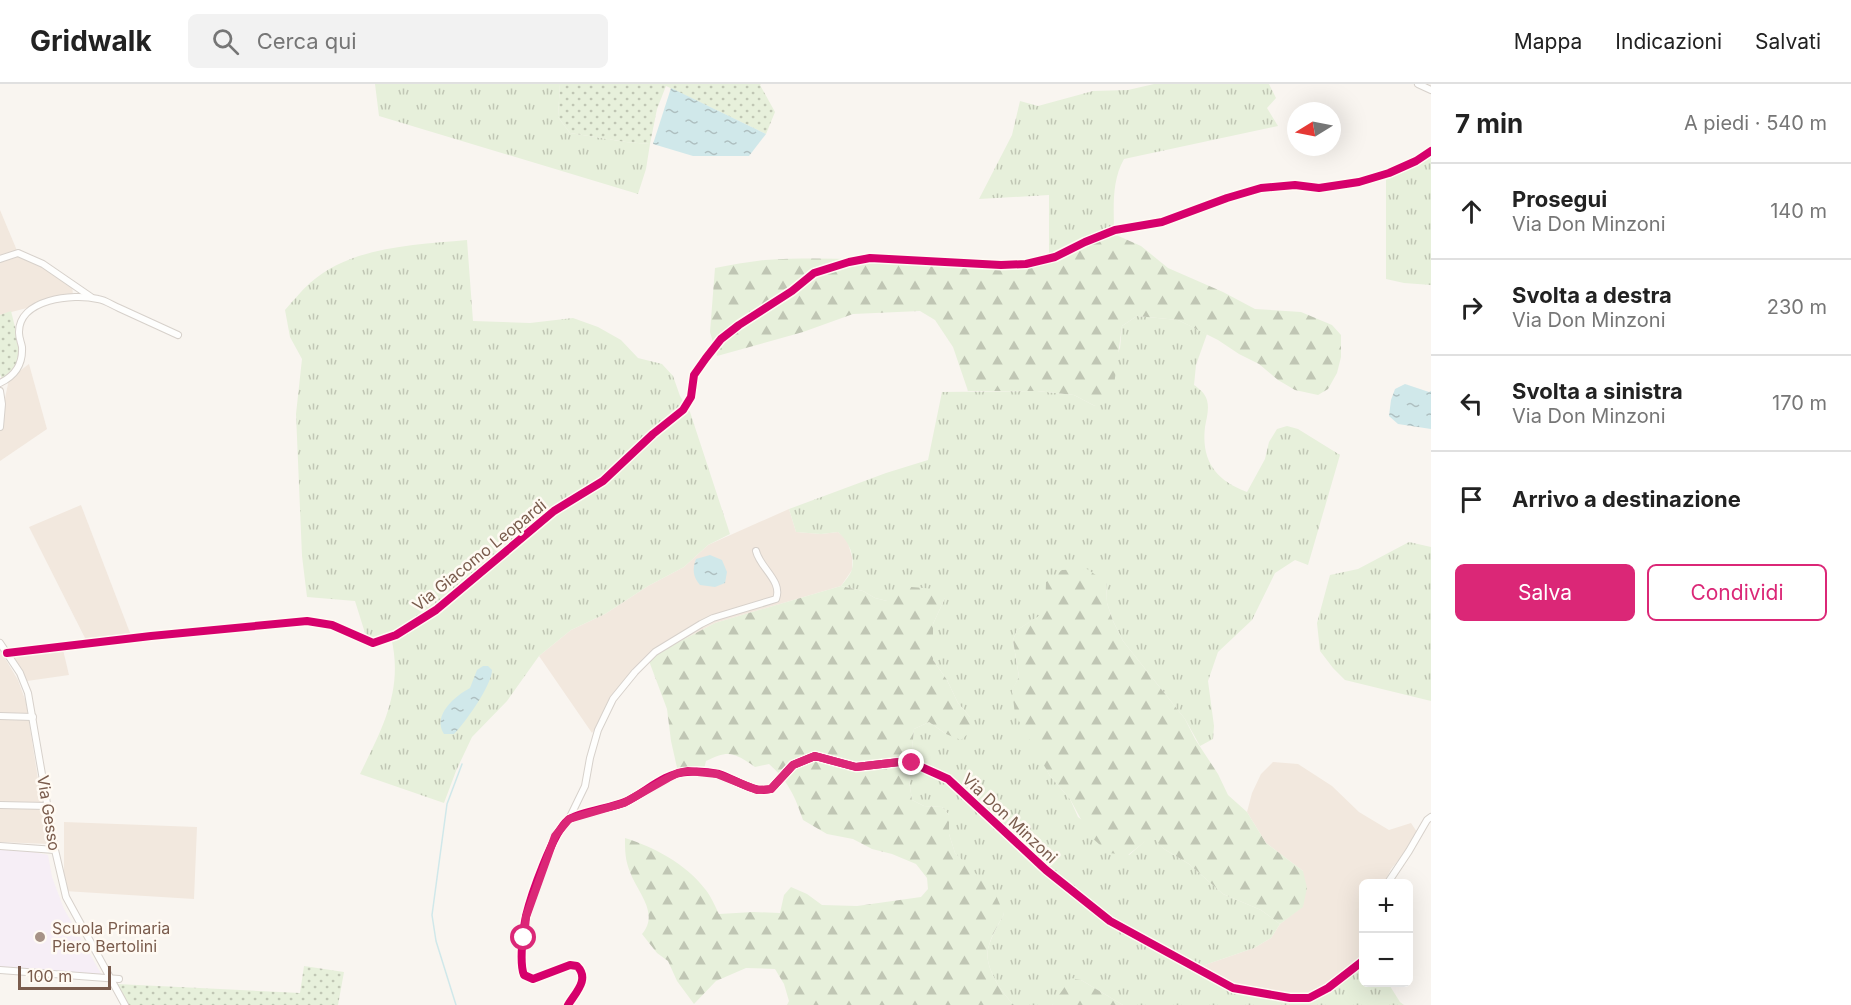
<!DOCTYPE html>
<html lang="it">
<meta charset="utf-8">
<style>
:root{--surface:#fff;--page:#f2f2f2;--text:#222;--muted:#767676;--line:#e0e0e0;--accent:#db2777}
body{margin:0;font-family:Inter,sans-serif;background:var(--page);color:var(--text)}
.controls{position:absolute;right:18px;bottom:18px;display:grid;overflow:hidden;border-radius:9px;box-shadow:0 6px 24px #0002}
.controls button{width:54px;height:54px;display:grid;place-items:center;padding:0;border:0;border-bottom:2px solid var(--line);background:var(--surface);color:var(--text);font:30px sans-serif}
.compass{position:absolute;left:1287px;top:18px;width:54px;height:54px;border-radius:50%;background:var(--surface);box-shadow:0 6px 24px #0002;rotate:260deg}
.scale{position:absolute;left:18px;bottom:15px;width:93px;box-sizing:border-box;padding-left:6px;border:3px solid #7a5c4d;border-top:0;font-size:16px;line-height:21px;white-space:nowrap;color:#7a5c4d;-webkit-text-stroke:4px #fffaf3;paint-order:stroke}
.stop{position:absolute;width:18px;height:18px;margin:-14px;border:4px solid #db2777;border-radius:50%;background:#fff}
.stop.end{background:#db2777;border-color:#fff;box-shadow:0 2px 6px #0008}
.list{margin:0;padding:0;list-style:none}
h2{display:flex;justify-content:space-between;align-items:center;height:78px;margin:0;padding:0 24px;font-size:26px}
h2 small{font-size:20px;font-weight:400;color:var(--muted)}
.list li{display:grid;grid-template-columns:39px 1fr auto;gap:18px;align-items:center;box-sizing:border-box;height:96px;padding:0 24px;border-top:2px solid var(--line)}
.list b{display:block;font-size:22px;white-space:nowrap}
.list p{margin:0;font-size:20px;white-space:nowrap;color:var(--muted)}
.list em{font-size:20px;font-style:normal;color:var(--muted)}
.actions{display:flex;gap:12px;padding:18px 24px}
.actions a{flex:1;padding:14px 0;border:2px solid var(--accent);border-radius:9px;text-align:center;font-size:21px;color:var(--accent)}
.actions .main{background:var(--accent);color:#fff}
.icon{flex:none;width:33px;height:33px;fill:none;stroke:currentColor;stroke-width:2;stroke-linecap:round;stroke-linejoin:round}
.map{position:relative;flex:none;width:1431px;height:921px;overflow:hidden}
header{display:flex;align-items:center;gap:36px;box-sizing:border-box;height:84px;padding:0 30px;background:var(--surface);border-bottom:2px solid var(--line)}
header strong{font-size:28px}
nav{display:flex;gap:33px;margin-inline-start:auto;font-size:21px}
.search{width:420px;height:54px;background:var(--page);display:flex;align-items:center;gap:15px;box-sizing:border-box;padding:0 21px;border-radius:9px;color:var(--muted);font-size:22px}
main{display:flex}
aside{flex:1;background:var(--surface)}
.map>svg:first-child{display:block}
.residential{fill:#f2e8de}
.education{fill:#f6eef6}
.grass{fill:url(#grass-tufts)}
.forest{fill:url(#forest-firs)}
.park{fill:url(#park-dots)}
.water{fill:url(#water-ripples)}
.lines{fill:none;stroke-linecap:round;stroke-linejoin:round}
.stream{stroke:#d0e8ea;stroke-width:1.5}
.street-casing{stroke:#d7d1cb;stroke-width:8}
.street{stroke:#fefefd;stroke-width:6}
.cycleway-casing{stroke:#fffaf3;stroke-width:11}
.cycleway{stroke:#d6006c;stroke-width:8}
.route{stroke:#db2777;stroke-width:8}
.poi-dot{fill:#a69286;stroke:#fffaf3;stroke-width:2}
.labels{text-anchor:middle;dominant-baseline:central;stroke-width:5;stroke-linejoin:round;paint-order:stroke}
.street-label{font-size:16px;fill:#7a5c4d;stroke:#fffaf3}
.poi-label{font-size:16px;fill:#7a5c4d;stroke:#fffaf3;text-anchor:start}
</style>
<header>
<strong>Gridwalk</strong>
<div class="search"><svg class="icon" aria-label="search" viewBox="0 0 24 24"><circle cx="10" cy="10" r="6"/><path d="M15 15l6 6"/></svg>Cerca qui</div>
<nav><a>Mappa</a><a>Indicazioni</a><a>Salvati</a></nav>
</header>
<main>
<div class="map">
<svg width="1431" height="921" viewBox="0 0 1431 921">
<defs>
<pattern id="grass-tufts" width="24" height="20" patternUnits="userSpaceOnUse" patternTransform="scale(1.5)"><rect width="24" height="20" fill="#e7f0db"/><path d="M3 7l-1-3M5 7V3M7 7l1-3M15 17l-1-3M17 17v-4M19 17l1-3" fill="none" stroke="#c0c6b4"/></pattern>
<pattern id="forest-firs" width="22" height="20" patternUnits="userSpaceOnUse" patternTransform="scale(1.5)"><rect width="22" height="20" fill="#e7f0db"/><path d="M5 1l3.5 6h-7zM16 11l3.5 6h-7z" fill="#c0c6b4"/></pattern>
<pattern id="park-dots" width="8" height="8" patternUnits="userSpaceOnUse" patternTransform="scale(1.5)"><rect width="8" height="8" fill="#e7f0db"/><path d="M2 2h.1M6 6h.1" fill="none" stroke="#c0c6b4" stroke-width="1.8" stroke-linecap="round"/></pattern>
<pattern id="water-ripples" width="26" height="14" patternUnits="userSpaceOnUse" patternTransform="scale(1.5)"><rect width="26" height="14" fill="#d0e8ea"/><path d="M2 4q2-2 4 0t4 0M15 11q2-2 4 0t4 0" fill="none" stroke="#aebfc0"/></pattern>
</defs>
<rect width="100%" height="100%" fill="#f9f5f0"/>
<g class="residential">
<polygon points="0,126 18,169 72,199 73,212 0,231"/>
<polygon points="29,280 47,345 0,377 0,338 9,295"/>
<polygon points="81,421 132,554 87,558 29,443"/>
<polygon points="789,425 796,448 821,450 838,448 847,455 852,473 852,486 841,502 715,539 656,570 631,597 592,649 539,572 571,546 605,530 648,502 684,483 708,461"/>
<polygon points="61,557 69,591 27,597 7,569"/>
<polygon points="0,566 18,596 26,618 48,760 0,758"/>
<polygon points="1273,678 1298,680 1332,702 1359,728 1389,746 1411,739 1417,748 1408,765 1391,785 1384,799 1364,800 1363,875 1308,915 1245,910 1215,898 1196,884 1254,864 1271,854 1280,840 1303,822 1303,787 1266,759 1247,728 1252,709 1261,690"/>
<polygon points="64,738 197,743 194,815 64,807"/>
</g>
<polygon class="education" points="0,766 24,766 48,771 52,793 64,825 103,893 0,883"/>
<g class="grass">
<polygon points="375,0 560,0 558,33 570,49 626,58 650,60 646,85 638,110 379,32"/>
<path d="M1154,0H1269L1276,14L1267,24L1278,42L1124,75C1111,98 1114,125 1114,150L1097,155L1049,178V111L979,115L1012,51L1020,17L1038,22L1093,7L1128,6Z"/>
<polygon points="1431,70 1431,201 1404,199 1386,195 1386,90"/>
<path d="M467,156L473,237L530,239L573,234L598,243L621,256L638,274L662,280L673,292L680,312L690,328L730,450L708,461L684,483L648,502L605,530L571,546L539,572L507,617L472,653L456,687L444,719L360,690C382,645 404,606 391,553L375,563L365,549L355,517L307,513L302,472L296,330L302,275L290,253L285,226C293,217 301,207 310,199C352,162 414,161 467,156Z"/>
<path d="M1137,232L1178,236L1207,250L1196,281L1194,301C1197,303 1202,307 1204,310C1211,320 1207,332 1205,343C1201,377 1216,397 1247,408L1265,375L1269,358L1277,345L1287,342L1298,345L1340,371L1308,481L1295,476L1275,489L1252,536L1218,568L1208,597L1214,642L1213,655L1200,662L1185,635L1123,557L1113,537L1107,519L1106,498H1046V528L1017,546L1013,556L1019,593L1012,607L1029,652L1050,692L1070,715L1078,733L1129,771L1152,751L1164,765L1189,780L1223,810L1261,826L1280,840L1271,854L1254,864L1196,884C1234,911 1262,914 1308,915L1363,875L1364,898L1388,899L1400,918L1404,921H1123L1081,896L1052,921H1014C1002,909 984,883 988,865C991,853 998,841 1004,830L973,788L955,769L949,750V731L942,723L924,722L912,716L909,696L914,645L929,638L946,650L970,633L958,619L947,596L933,576V540L945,514L887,517L875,514L863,507L841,502C845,497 851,490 852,485C855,471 848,456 838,448L821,450L796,448L789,425L886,389L928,376L942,308L1037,307L1074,311L1095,322L1120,264L1122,242Z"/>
<polygon points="1409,458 1431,463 1431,617 1345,596 1333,584 1320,567 1317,539 1330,491 1358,485"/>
</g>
<g class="forest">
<path d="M1114,150L1141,162L1168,184L1223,208L1255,225L1301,228L1332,241L1341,251V273L1337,289L1328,305L1318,311L1295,306L1278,296L1259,280L1239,270L1218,256L1178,236L1137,232L1122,242L1112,316L1095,322L1074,311L1037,307H968L953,263L935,236L920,227L853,230L803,248L717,272L710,248L715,184C731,181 748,178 765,176C811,173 859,175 906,178C945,181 985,189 1024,183C1059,178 1081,159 1114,150Z"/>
<polygon points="1087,485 1106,498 1107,519 1113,537 1123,557 1185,635 1195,655 1218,690 1228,711 1247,728 1266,759 1303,787 1307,804 1303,823 1280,840 1261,826 1223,810 1189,780 1164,765 1152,752 1128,771 1109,769 1090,752 1070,715 1050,692 1015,630 1012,606 1019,593 1013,556 1017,546 1045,528 1046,498 1062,486"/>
<path d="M841,502L863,507L875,514L887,517L900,502L935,505L945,514L933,540V576L947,596L958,619L970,633L972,646L961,656L946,650L929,638L914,645L909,696L912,716L924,722L942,723L949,731V750L955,769L995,809L1004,830C998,841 991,852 988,865C984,883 1002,909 1014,921H787L789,917L784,900L775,885L746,884L716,897L694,920L677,897L668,877L657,869L642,850C660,829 637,808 630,788C625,776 625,766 625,754C654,763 686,780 705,805C711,812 715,822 719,830L753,828L780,829L784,811L791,803L807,810L822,821L857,822L921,813L928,805L927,794L916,780L892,770L872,765L853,755L827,750L803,736C795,712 788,697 769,680L755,683C735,669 729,665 706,677L703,689L678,688L671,657L667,625L649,577L656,570L715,539Z"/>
<polygon points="1071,894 1081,896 1123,921 1052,921"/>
</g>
<g class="park">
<polygon points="560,0 761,0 760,1 775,28 766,50 666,2 657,25 650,60 626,58 570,49 558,33"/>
<polygon points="11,227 21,267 16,286 2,295 0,290 0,231"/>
<polygon points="304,882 344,888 338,921 128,921 117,900 300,909"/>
</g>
<g class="water">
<polygon points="671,4 766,50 749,72 693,72 653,60"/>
<polygon points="1405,300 1429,308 1431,307 1431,345 1398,340 1389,332 1391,316 1395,305"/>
<path d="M710,471L722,476L727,488L725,499L715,503L700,501C693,493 692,485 696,475Z"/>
<path d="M483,582H488L492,586C492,601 465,639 454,650H444C432,631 455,612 470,604L477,586Z"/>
</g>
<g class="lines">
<polyline class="stream" points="456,921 436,857 432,831 447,720 462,680"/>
<g class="street-casing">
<g id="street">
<polyline points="1418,0 1431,6"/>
<polyline points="0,175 18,169 43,180 91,213"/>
<path d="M0,299C15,292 23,281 22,263C21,258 19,254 19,249C18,215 73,209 98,215C105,216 112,221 119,224C139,233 158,242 178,251"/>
<polyline points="0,307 2,320 0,343"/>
<polyline points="0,559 20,589 28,609 55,766 66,813 125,921"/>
<polyline points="7,569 151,552 307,537 332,541 373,559 396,551 436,526 554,427 603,397 653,350 683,326 691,313 694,291 706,274 721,255 739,241 792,207 814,189 849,178 870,174 1001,181 1026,180 1055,173 1085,158 1115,146 1162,138 1227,114 1261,104 1295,101 1319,104 1359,98 1389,89 1416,77 1431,67"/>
<polyline points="0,632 33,633"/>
<polyline points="0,721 47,722"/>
<path d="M569,735L585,702L590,674L598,646L613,615L635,588L655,568L701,540L713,534L776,515C783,497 760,484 756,467"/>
<polyline points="0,762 55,766"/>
<polyline points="1387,800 1409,767 1427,736 1431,733"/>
<polyline points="0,886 119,895"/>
<path d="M568,921C576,908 590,895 577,882L570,881L533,895L524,891C519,879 523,846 526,832C531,811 553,748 568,736C578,728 612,724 625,718C645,709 664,689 687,688C696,687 710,688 719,690C735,695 754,710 771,705L793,681L815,672L856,683L908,677L948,695L1046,786L1110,837L1233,904L1290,914H1309L1328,904L1364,876"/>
</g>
</g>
<use href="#street" class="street"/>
<g class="cycleway-casing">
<g id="cycleway">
<polyline points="7,569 151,552 307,537 332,541 373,559 396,551 436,526 554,427 603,397 653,350 683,326 691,313 694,291 706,274 721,255 739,241 792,207 814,189 849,178 870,174 1001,181 1026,180 1055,173 1085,158 1115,146 1162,138 1227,114 1261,104 1295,101 1319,104 1359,98 1389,89 1416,77 1431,67"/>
<path d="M568,921C576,908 590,895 577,882L570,881L533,895L524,891C519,879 523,846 526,832C531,811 553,748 568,736C578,728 612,724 625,718C645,709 664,689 687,688C696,687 710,688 719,690C735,695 754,710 771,705L793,681L815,672L856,683L908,677L948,695L1046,786L1110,837L1233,904L1290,914H1309L1328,904L1364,876"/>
</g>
</g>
<use href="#cycleway" class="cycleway"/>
</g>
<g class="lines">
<polyline class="route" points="524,854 526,833 555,752 569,735 624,719 668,694 678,689 688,687 717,690 757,706 771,705 793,681 815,672 856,683 908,677 912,679"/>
</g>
<circle class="poi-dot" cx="40" cy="853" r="6"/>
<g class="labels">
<g class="street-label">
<text transform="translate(479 471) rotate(-39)">Via Giacomo Leopardi</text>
<text transform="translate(49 729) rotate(81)">Via Gesso</text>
<text transform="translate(1010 734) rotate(43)">Via Don Minzoni</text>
</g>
<g class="poi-label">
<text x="52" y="844">Scuola Primaria<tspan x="52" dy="18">Piero Bertolini</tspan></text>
</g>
</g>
</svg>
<div class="controls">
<button>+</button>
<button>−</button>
</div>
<svg class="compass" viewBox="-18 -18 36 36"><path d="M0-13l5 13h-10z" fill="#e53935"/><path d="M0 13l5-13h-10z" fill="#767676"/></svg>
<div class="scale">100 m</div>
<div class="stop" style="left:524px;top:854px"></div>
<div class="stop end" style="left:912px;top:679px"></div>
</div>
<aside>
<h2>7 min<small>A piedi · 540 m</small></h2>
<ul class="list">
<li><svg class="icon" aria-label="ahead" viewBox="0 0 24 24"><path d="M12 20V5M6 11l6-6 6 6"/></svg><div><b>Prosegui</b><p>Via Don Minzoni</p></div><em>140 m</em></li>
<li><svg class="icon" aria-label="right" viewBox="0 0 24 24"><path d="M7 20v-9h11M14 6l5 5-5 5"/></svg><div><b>Svolta a destra</b><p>Via Don Minzoni</p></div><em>230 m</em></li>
<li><svg class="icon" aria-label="left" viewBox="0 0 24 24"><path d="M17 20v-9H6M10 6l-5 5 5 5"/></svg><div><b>Svolta a sinistra</b><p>Via Don Minzoni</p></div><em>170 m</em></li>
<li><svg class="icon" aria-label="arrive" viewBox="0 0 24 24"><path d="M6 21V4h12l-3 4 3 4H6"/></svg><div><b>Arrivo a destinazione</b></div></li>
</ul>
<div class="actions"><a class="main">Salva</a><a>Condividi</a></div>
</aside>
</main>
